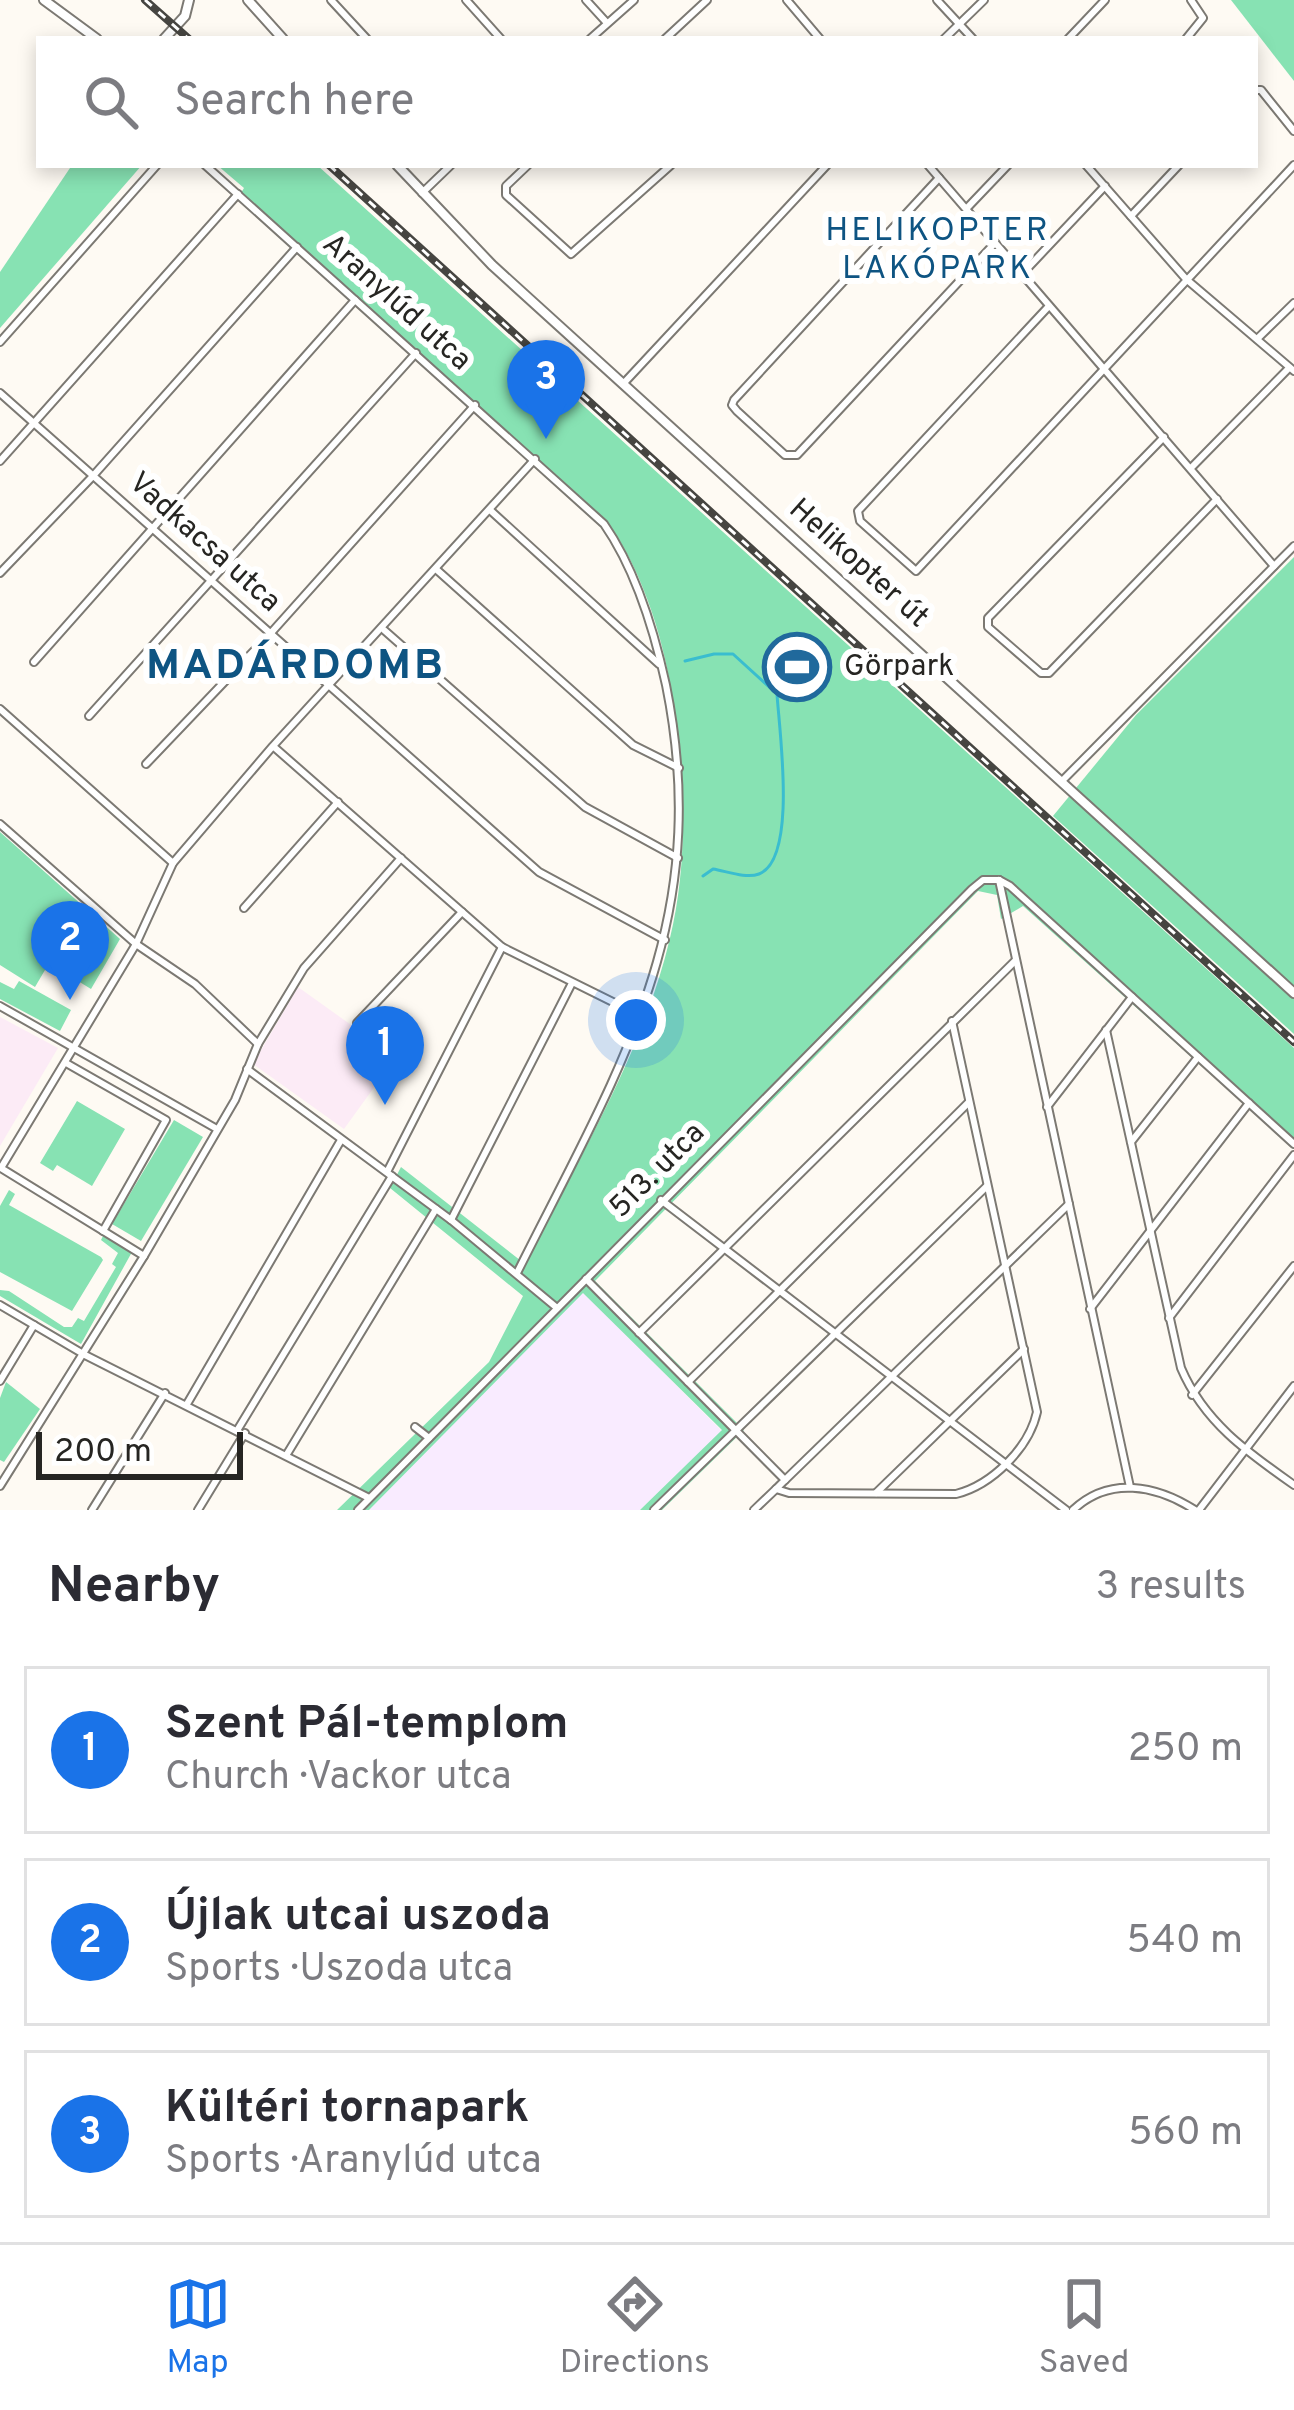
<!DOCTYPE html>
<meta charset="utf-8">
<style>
:root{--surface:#fff;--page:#f2f2f3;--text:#2b2b33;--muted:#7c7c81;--line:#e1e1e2;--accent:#1a73e8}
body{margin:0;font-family:Overpass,sans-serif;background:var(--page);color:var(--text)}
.scale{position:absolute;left:36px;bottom:30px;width:207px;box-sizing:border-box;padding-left:12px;border:6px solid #262522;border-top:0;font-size:33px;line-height:42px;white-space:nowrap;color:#262522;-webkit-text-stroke:9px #fff;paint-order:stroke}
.you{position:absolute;left:636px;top:1020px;width:42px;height:42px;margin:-30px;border:9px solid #fff;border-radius:50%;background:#1a73e8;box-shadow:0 0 0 18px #1a73e833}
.badge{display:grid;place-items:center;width:78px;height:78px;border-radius:50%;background:var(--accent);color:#fff;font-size:39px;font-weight:700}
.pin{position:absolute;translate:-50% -99px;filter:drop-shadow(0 3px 6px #0008)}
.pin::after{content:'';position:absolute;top:63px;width:42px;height:36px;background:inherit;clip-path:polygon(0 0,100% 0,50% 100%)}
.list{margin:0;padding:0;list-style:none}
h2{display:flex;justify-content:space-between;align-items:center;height:156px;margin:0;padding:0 48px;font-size:51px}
h2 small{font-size:39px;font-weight:400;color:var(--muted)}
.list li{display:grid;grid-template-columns:78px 1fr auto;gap:36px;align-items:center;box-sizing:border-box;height:168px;margin:0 24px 24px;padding:0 24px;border:3px solid var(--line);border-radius:0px}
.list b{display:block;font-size:45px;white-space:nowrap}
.list p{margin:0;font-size:39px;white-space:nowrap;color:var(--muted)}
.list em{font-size:39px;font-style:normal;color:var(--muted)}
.icon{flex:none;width:66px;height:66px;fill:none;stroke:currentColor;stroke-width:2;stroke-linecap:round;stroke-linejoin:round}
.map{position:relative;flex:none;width:1294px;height:1510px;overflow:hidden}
.search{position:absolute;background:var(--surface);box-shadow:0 6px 18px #0003;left:36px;right:36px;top:36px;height:132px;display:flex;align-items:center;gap:30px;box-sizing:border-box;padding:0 42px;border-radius:0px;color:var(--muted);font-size:45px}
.sheet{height:732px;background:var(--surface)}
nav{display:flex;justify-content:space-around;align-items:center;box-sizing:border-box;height:168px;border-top:3px solid var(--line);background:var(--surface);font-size:33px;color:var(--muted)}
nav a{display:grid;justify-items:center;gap:6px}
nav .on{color:var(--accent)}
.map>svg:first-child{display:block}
.commercial{fill:#f9ebff}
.education{fill:#fcebf6}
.green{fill:#87e2b3}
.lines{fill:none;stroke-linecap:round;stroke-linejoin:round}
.stream{stroke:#3abdcf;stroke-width:3}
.minor-casing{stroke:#7c7973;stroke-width:10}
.tertiary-casing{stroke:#7c7973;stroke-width:12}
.minor{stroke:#fff;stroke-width:6}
.tertiary{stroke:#fff;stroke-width:8}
.rail-casing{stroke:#464541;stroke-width:8}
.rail{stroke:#fff;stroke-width:3;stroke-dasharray:9;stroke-linecap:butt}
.labels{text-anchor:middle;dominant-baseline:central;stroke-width:12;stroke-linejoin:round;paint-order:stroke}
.street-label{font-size:30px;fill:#262522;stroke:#fff}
.poi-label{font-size:30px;fill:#262522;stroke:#fff;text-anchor:start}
.neighbourhood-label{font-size:33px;letter-spacing:3px;fill:#0e5482;stroke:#fff}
.district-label{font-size:42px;font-weight:bold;letter-spacing:3px;fill:#0e5482;stroke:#fff}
</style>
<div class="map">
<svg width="1294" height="1510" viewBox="0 0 1294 1510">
<rect width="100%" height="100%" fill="#fefaf3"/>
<polygon class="commercial" points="583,1292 722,1431 640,1510 369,1510"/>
<g class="education">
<polygon points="298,987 396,1057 344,1129 253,1064"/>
<polygon points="0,1017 58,1048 0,1146"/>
</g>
<g class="green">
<polygon points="1231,0 1294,0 1294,81"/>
<polygon points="72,165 142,165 0,328 0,272"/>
<path d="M217,165H317L1294,1048V1149L1023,906L1001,919L997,895L978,891L595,1281L744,1430L662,1510H640L722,1430L583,1293L369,1510H337L489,1362L523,1296L390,1188L401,1167L525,1264C578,1159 643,1053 670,938C688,864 685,784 674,710C666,646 645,575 607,521L241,193L244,188Z"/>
<polygon points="1294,557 1294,1034 1053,816 1136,715"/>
<polygon points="0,832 120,939 91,989 78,981 74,986 57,976 63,967 58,964 51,973 45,970 35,987 0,965"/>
<polygon points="19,981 71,1010 60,1031 0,999 0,982 14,989"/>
<polygon points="77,1101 125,1129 92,1186 57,1165 53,1171 40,1163"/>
<polygon points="174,1120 203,1137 141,1241 112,1224"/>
<polygon points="9,1190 15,1194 9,1205 101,1257 103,1260 72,1311 0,1272 0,1206"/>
<polygon points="103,1236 132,1252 81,1344 0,1296 0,1290 9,1291 64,1327 72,1327 78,1318 84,1321 116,1267 112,1264 118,1253 101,1240"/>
<polygon points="6,1382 40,1409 4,1462 0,1460 0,1398"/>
</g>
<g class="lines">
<path class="stream" d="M685,661L714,654H733L777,694C779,729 798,859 759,874C746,879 726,871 713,869L703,876"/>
<g class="minor-casing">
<g id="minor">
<polyline points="331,0 367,39"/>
<polyline points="466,0 501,39"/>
<polyline points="586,0 607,23"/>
<polyline points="787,0 820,39"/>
<polyline points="937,0 973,39"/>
<polyline points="590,39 634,0"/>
<polyline points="665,39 707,0"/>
<polyline points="944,39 984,0"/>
<polyline points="1068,39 1105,0"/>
<polyline points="1186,39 1203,18 1191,0"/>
<polyline points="1255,90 1261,90 1294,131"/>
<path d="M205,165L604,524C636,570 654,630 666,685C714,923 619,1069 517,1273"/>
<polyline points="528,165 506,186 506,195 571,254 671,165"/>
<polyline points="928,165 1274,566"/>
<polyline points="1086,165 1186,279 1294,371"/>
<polyline points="939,178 734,400 732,405 737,411 785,455 797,455 995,243"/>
<polyline points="422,193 451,165"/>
<polyline points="967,208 1008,165"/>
<polyline points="1131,216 1179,165"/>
<polyline points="1023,273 1105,186"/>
<polyline points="1049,306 858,511 860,521 916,571 1294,165"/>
<polyline points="1257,339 1294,303"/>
<polyline points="0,342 157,165"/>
<polyline points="623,384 827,165"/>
<polyline points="0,393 539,872 665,940"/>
<polyline points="1164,437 988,618 988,627 1041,673 1049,673 1217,499"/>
<polyline points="0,461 238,194"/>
<polyline points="1191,468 1289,368"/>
<polyline points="490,510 659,664"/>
<polyline points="437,570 633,745 679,768"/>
<polyline points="0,573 92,477 297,247"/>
<polyline points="384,630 585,807 678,858"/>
<polyline points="34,662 355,300"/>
<polyline points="0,709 173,863"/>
<polyline points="89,716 416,353"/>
<polyline points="274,747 502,947 641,1016"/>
<polyline points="146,764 270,634 475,405"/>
<polyline points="1062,781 1294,546"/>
<polyline points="0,824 136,944 195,984 258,1044"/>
<polyline points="999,880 1130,1487"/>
<polyline points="999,880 1010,886 1294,1144"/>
<polyline points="244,908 338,802"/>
<polyline points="0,1006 217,1129"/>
<polyline points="357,1023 462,912"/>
<path d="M1106,1030L1181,1368C1204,1422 1247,1452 1294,1485"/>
<polyline points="66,1063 166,1120 103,1231"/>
<polyline points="247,1069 451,1220 557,1308"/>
<polyline points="1047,1107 1132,997"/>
<polyline points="1131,1142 1198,1057"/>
<polyline points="387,1172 502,947"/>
<polyline points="661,1200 1066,1510"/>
<polyline points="451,1220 572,983"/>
<polyline points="144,1256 1,1168 136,944 173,863 273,746 535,459"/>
<path d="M586,1279L785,1480L776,1489L789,1493L956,1494C992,1485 1029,1448 1037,1412L952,1021"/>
<polyline points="0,1305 85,1355 369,1498"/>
<polyline points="1090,1309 1249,1103"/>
<polyline points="1169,1318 1294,1155"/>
<polyline points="639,1333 1015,961"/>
<polyline points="0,1381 34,1325"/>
<polyline points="688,1382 969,1102"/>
<polyline points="1192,1395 1294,1266"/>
<polyline points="187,1404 341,1140"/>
<polyline points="415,1427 429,1438"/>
<polyline points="238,1429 392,1176"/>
<polyline points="287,1454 436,1209"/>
<polyline points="785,1480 1069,1204"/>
<polyline points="0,1486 144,1256 235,1100 258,1044 304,968 401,858"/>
<polyline points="876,1493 1024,1349"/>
<polyline points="92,1510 165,1393"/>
<polyline points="198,1510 245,1433"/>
<polyline points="358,1510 972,889 983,880 999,880"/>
<polyline points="654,1510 987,1186"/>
<polyline points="754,1510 776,1489"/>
<path d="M1073,1510C1109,1476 1156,1485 1195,1510"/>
<polyline points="1199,1510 1294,1386"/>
</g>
</g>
<g class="tertiary-casing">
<g id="tertiary">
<polyline points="44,0 97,39"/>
<polyline points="248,0 283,39"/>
<polyline points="164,39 185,16 189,0"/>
<polyline points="397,165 492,265 1294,993"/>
</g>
</g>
<use href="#minor" class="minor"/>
<use href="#tertiary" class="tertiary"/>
<g class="rail-casing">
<g id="rail">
<polyline points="145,0 189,39"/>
<polyline points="329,165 1294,1042"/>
</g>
</g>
<use href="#rail" class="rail"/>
</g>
<defs>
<g id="stadium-ring" transform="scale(3.45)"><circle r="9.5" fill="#fff" stroke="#20699c" stroke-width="1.5"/><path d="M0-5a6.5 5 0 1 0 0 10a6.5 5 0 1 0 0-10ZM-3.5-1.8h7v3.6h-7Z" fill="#20699c"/></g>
</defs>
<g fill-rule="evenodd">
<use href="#stadium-ring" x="797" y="667"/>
</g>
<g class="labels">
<g class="street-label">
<text transform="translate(396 303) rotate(42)">Aranylúd utca</text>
<text transform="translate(204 543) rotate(42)">Vadkacsa utca</text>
<text transform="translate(858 564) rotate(42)">Helikopter út</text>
<text transform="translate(658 1171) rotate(-45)">513. utca</text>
</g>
<g class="poi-label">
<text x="844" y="667">Görpark</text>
</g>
<g class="neighbourhood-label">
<text x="938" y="232">HELIKOPTER<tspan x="938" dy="38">LAKÓPARK</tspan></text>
</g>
<g class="district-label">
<text x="296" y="667">MADÁRDOMB</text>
</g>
</g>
</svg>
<div class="scale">200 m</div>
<div class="you"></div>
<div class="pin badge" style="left:385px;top:1105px">1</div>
<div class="pin badge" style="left:70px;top:1000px">2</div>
<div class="pin badge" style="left:546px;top:439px">3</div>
<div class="search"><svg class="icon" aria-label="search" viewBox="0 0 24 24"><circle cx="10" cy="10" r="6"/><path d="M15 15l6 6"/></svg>Search here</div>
</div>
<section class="sheet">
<h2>Nearby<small>3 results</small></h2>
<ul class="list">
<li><span class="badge">1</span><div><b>Szent Pál-templom</b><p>Church · Vackor utca</p></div><em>250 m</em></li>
<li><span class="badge">2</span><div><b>Újlak utcai uszoda</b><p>Sports · Uszoda utca</p></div><em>540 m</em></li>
<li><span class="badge">3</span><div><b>Kültéri tornapark</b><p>Sports · Aranylúd utca</p></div><em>560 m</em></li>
</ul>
</section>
<nav>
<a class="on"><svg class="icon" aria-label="map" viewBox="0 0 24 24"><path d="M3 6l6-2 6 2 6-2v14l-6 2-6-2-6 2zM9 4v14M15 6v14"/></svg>Map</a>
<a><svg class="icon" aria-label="directions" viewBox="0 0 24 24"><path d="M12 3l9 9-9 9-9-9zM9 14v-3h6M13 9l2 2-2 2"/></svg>Directions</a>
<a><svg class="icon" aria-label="saved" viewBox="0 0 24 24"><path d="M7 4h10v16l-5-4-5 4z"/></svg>Saved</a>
</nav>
